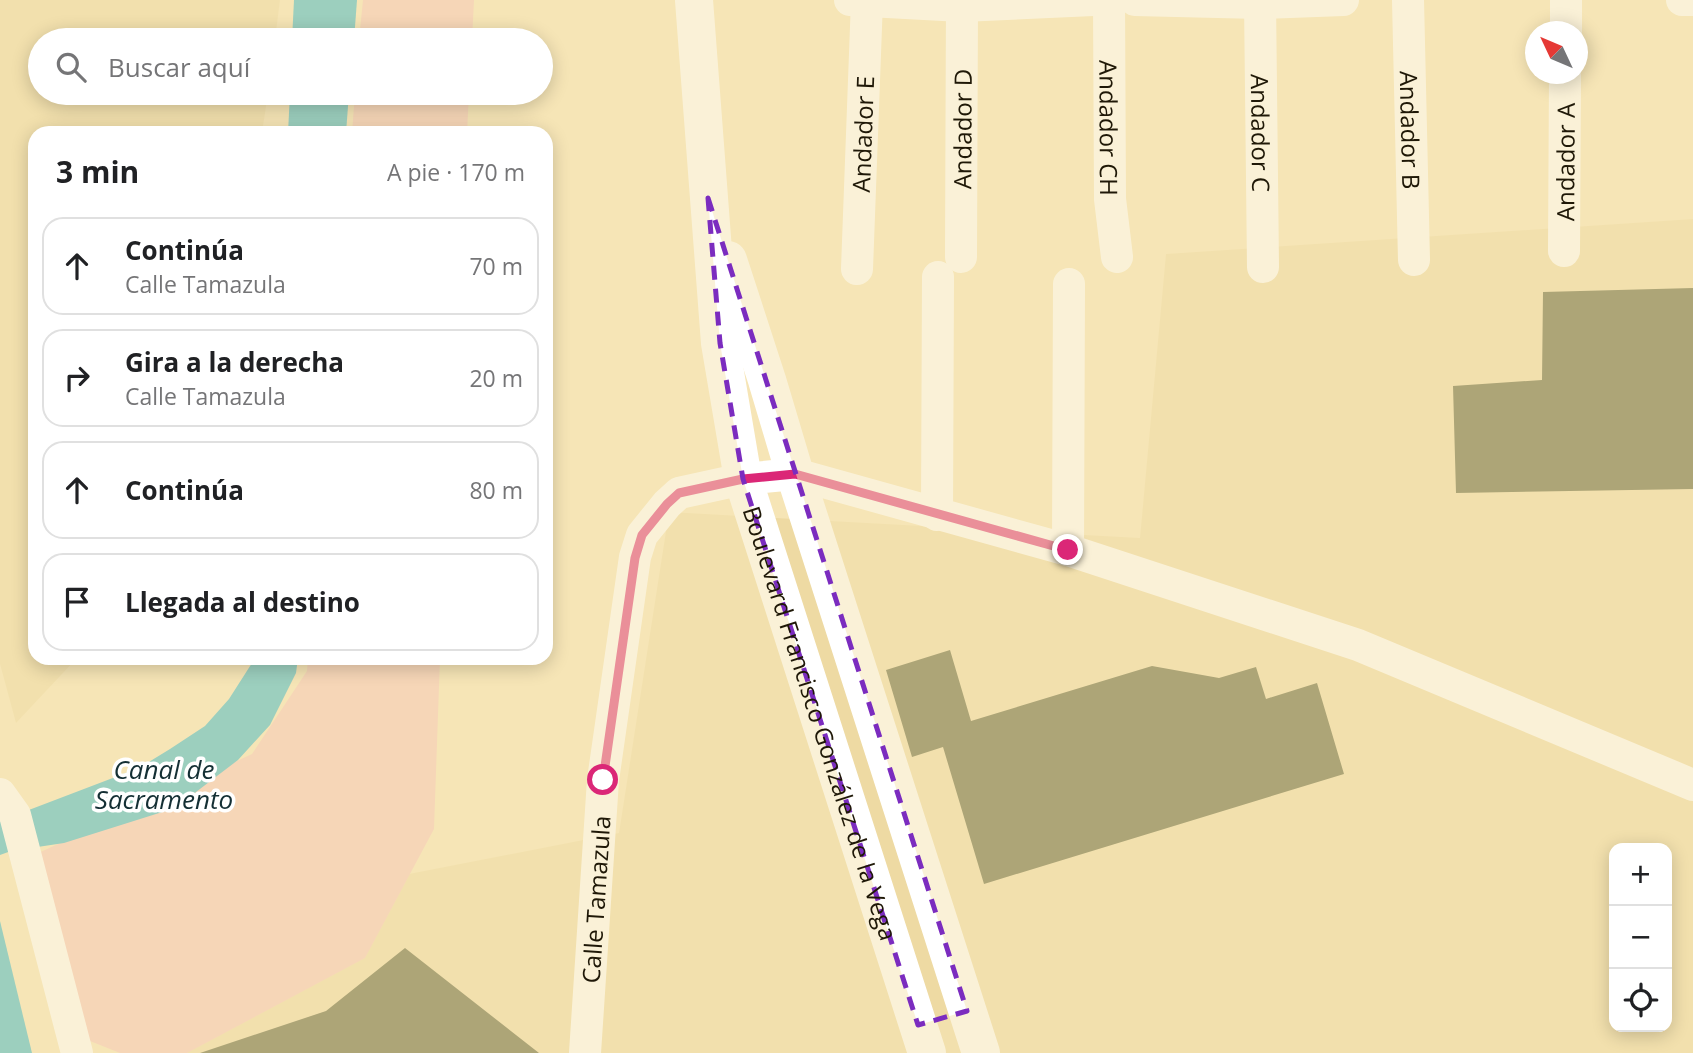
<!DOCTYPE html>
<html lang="es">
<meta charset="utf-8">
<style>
:root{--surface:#fff;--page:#f2f2f2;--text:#202124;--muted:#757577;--line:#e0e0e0}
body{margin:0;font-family:"Open Sans",sans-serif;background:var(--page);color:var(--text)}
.controls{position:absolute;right:21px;bottom:21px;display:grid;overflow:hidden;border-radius:14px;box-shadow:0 4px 18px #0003}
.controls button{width:63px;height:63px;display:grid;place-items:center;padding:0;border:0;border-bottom:2px solid var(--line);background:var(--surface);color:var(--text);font:35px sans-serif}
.compass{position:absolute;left:1525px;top:21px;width:63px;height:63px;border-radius:50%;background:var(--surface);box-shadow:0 4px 18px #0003;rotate:314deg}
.stop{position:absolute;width:21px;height:21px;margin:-16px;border:5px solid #db2777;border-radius:50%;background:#fff}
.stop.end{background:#db2777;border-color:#fff;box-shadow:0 2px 7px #0008}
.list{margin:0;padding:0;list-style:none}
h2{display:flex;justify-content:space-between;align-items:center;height:91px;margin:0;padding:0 28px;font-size:30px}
h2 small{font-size:23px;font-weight:400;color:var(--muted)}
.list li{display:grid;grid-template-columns:46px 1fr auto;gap:21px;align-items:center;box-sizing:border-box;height:98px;margin:0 14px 14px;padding:0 14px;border:2px solid var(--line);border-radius:21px}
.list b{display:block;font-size:26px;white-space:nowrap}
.list p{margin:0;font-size:23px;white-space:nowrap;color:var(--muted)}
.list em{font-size:23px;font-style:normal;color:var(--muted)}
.icon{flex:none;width:38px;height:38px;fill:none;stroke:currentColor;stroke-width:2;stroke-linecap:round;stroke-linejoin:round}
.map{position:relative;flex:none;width:1693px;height:1053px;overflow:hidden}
.search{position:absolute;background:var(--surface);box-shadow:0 4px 18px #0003;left:28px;top:28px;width:525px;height:77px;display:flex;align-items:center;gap:18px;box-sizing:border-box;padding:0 24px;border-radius:38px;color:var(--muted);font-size:26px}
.panel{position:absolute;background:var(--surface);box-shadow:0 4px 18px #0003;left:28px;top:126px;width:525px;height:539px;border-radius:21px}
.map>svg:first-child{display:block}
.built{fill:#eedaa3;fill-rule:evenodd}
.green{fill:#f7c3b9}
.water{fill:#2fb3c8}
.building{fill:#55572b}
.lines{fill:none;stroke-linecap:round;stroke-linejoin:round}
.minor{stroke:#fff;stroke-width:32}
.major{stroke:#fff;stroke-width:38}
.route{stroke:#db2777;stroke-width:9}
.marked{fill:none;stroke:#7b2cbf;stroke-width:5;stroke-dasharray:14 9;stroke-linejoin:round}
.labels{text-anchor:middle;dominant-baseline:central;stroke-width:7;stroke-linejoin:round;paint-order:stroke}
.street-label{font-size:24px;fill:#1f1807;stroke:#fff}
.water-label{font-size:26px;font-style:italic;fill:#142f34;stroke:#fff}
</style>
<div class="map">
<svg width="1693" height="1053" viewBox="0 0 1693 1053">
<rect width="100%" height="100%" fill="#f6e5b6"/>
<g class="built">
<polygon points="0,0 280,0 275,40 40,40 40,93 268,93 262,133 35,133 35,658 77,658 16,723 0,664"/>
<path d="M1693,219V1053H125L96,935L619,833L669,512L1140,538L1166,254ZM1614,848H1667V1027H1614Z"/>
</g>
<g class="green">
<polygon points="363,0 474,0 472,40 359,40"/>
<polygon points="355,93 469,93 467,133 352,133"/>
<polygon points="308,658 440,658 434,829 365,958 187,1053 120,1053 80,1037 32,856 252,754 307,671"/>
</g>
<g class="water">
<polygon points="294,0 357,0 354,40 292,40"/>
<polygon points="290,93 349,93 346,133 288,133"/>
<polygon points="253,658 298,658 296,673 270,725 238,760 175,808 64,843 11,851 0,855 0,821 139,768 170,749 205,726 229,699 252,663"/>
<polygon points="0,921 32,1053 0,1053"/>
</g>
<g class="building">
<polygon points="1693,288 1693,489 1456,493 1453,386 1542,380 1543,292"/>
<polygon points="950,650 971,721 1152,666 1219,678 1256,667 1266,699 1317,683 1344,774 984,884 943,747 912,757 886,670"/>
<polygon points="405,948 539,1053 200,1053 326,1011"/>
</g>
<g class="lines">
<g class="minor">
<polyline points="850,0 962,6 1093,0"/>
<path id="s1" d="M1109,0L1110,199L1117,257"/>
<polyline points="1135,0 1260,3 1343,0"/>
<path id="s2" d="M1260,0L1263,267"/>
<path id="s3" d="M1408,0L1414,260"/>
<polyline points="1682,0 1693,0"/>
<polyline points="1566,32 1566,0"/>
<path id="s4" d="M1564,251L1565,74"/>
<path id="s5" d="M961,257L962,0"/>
<path id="s6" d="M857,269L867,0"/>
<polyline points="937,515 938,277"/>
<polyline points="1068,550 1069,284"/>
<polyline points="0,794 15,815 77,1053"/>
<path id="s7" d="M585,1053L603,780L635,557L642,535L667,504L679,493L743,479L795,474L1068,550L1358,645L1693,785"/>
</g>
<g class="major">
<path id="s8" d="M694,0L720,343L743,479L927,1053"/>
<polyline points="728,260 767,380 795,474 981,1053"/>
</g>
</g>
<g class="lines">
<polyline class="route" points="603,780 635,558 642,535 667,504 679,493 743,479 795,474 1068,550"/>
</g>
<path d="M0 0H1693V1053H0ZM708,198L967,1011L918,1025L743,479L720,343Z" fill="#f6e5b6" fill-opacity=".55" fill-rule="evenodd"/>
<path class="marked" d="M708,198L967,1011L918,1025L743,479L720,343Z"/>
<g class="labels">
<g class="street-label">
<text stroke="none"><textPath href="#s1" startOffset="128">Andador CH</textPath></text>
<text stroke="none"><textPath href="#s5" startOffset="128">Andador D</textPath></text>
<text stroke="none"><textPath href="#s3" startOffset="130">Andador B</textPath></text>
<text stroke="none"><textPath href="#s2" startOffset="133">Andador C</textPath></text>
<text stroke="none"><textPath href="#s6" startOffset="135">Andador E</textPath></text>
<text stroke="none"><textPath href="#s4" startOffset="89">Andador A</textPath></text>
<text stroke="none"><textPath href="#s8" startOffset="738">Boulevard Francisco González de la Vega</textPath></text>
<text stroke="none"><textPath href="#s7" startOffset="154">Calle Tamazula</textPath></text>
</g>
<g class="water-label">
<text x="164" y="769">Canal de<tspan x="164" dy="30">Sacramento</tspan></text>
</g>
</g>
</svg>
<div class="controls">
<button>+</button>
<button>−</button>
<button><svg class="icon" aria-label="locate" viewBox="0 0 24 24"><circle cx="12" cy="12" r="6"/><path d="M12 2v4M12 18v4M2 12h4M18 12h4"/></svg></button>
</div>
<svg class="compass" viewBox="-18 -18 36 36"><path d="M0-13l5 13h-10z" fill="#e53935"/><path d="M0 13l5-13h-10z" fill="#757577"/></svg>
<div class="stop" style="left:603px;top:780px"></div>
<div class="stop end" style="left:1068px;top:550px"></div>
<div class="search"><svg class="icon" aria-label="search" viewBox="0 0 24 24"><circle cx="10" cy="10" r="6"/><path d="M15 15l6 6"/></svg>Buscar aquí</div>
<section class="panel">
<h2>3 min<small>A pie · 170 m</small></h2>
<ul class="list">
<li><svg class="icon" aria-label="ahead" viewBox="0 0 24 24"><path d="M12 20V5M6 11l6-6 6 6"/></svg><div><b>Continúa</b><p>Calle Tamazula</p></div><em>70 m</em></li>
<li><svg class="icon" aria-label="right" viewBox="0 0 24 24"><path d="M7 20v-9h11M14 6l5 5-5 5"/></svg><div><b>Gira a la derecha</b><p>Calle Tamazula</p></div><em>20 m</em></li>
<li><svg class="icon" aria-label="ahead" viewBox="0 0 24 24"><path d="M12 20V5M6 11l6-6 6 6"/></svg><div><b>Continúa</b></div><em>80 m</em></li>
<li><svg class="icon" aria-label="arrive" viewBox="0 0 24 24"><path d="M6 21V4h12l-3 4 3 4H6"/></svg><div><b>Llegada al destino</b></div></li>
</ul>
</section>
</div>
